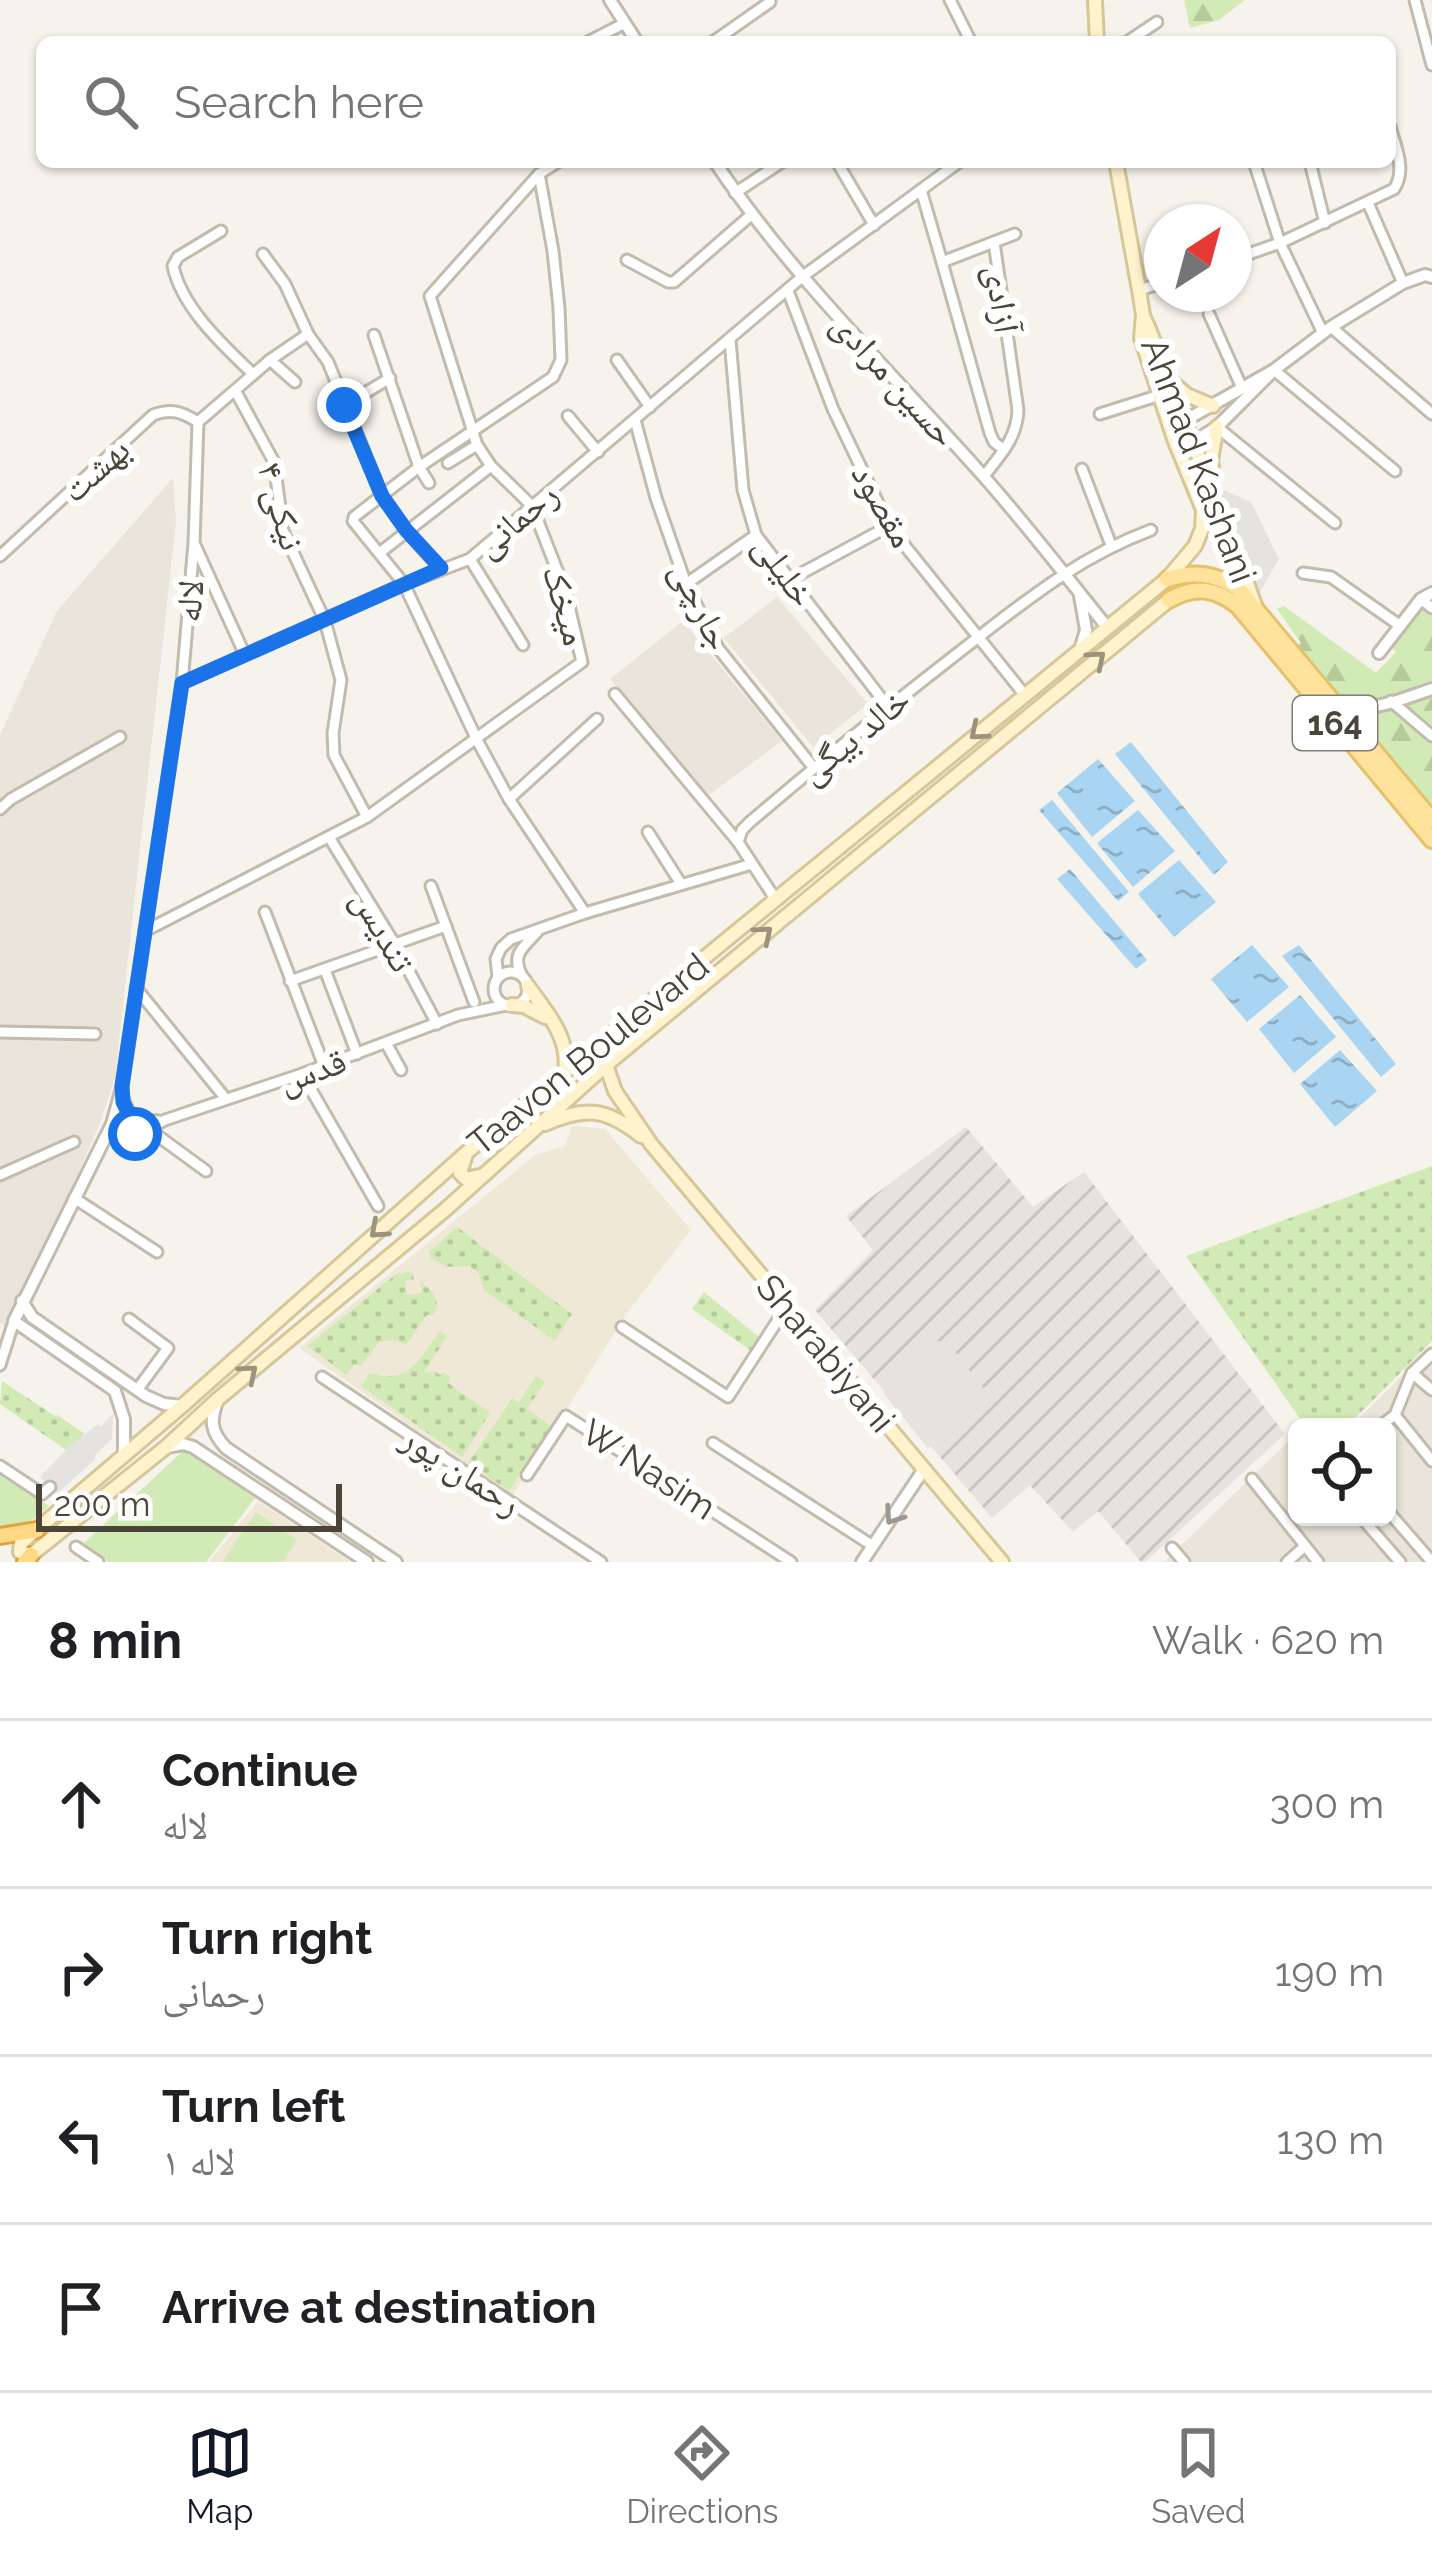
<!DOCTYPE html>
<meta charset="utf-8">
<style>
:root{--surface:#fff;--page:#f2f2f2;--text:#202124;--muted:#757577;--line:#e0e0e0;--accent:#111827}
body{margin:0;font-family:Raleway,"Noto Naskh Arabic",sans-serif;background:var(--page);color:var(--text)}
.controls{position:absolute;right:36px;bottom:36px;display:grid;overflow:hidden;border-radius:18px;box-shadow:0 3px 9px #0004}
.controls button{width:108px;height:108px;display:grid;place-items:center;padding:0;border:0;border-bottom:3px solid var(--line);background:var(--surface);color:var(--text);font:60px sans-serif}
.compass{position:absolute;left:1144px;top:204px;width:108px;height:108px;border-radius:50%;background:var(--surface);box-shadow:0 3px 9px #0004;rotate:36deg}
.scale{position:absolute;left:36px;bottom:30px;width:306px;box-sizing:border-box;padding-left:12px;border:6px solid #4b4439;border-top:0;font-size:33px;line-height:42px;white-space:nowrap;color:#4b4439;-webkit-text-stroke:9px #fff;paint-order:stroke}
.stop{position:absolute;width:36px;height:36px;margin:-27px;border:9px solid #1a73e8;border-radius:50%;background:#fff}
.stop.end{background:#1a73e8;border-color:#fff;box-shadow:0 3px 12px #0008}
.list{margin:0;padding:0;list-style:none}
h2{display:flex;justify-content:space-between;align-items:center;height:156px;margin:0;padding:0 48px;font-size:51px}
h2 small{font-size:39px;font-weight:400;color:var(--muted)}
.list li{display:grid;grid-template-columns:78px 1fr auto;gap:36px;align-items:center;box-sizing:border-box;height:168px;padding:0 48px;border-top:3px solid var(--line)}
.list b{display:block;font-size:45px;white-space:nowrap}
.list p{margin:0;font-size:39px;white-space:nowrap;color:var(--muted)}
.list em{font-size:39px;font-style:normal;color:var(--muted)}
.icon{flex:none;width:66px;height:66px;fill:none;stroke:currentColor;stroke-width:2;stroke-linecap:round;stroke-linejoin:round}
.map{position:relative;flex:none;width:1432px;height:1562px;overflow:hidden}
.search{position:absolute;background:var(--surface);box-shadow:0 3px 9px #0004;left:36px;right:36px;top:36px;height:132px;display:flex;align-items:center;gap:30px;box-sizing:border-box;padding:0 42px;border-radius:18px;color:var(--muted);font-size:45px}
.sheet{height:828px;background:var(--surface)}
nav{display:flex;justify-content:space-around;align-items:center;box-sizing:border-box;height:168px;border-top:3px solid var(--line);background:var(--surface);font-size:33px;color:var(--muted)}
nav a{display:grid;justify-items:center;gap:6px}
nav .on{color:var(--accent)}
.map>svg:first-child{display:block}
.residential{fill:#eae5da}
.industrial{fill:url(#industrial-furrows)}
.education{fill:#efe8d6}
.forest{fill:url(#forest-firs)}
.park{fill:#d2eab5}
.garden{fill:url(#garden-dots)}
.parking{fill:#e5e3e0}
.water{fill:url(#water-ripples)}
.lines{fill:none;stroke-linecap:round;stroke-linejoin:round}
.minor-casing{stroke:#c2bbae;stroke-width:15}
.tertiary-casing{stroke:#c2bbae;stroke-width:16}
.secondary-casing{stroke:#d6c79b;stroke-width:18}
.primary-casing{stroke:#e6c16a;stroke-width:20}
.trunk-casing{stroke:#e0a43c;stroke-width:20}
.minor{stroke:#fff;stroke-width:9}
.tertiary{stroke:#fff;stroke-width:10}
.secondary{stroke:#fff3cd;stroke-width:12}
.primary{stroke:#ffe39c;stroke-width:14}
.trunk{stroke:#ffd985;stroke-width:14}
.oneway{stroke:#9c937c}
.oneway2{stroke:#9c9892}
.route{stroke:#1a73e8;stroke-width:15}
.labels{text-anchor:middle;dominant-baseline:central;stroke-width:12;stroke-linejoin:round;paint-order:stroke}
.shield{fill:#fff;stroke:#817c74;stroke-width:3}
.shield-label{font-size:33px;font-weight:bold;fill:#4b4439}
.street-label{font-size:36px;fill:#4b4439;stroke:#fff}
</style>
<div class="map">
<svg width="1432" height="1562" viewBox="0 0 1432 1562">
<defs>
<pattern id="industrial-furrows" width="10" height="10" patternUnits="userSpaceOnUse" patternTransform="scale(3)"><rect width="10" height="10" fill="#e6e2dd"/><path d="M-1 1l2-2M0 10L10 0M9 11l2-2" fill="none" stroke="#c7c3be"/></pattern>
<pattern id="forest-firs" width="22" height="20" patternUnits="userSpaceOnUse" patternTransform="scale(3)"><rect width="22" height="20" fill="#d2eab5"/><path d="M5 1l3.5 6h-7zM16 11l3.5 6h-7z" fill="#b6ca9c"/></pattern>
<pattern id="garden-dots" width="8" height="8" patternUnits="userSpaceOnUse" patternTransform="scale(3)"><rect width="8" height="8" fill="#d2eab5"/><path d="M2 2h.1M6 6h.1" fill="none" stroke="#b6ca9c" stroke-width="1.8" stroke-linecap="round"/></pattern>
<pattern id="water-ripples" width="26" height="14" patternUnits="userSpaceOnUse" patternTransform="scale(3)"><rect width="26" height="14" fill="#a9d4f2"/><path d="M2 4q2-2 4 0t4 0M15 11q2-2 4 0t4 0" fill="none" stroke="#8caec5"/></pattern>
</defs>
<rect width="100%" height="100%" fill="#f6f3ec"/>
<g class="residential">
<polygon points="173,478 176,521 115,1078 100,1123 68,1197 5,1326 0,1323 0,735 57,611"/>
<polygon points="777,597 868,704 813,747 724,638"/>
<polygon points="683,621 782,741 709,795 610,679"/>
<polygon points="1432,1346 1432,1562 1164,1562 1295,1435 1297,1517 1387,1517 1387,1427 1350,1427"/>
</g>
<polygon class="industrial" points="966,1127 1033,1207 1084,1172 1285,1434 1145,1562 1141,1562 1098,1511 1073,1532 1030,1485 992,1518 815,1310 873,1250 846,1216"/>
<g class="education">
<polygon points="572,1126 605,1129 691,1230 627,1313 512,1496 299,1348 535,1155 565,1146"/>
<polygon points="258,1501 351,1562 209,1562"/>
</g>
<g class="forest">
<polygon points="1184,0 1245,0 1219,20 1190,28"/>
<path d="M1284,606L1376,673L1396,652L1390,647L1420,608L1432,616V684C1352,708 1350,717 1295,648L1301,643L1277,609Z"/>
<polygon points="1432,698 1432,812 1372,739 1374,719 1379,712"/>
</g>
<g class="park">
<polygon points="185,1449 255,1498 206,1562 109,1562 84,1543"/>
<polygon points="0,1474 49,1506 21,1529 0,1533"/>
<polygon points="256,1512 297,1540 283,1562 222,1562"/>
</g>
<g class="garden">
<polygon points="1432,1166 1432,1341 1346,1427 1306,1427 1186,1256"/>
<polygon points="457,1227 572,1314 555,1341 484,1290 478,1272 469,1266 447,1267 431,1258 429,1252"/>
<polygon points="408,1272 412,1273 414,1279 405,1281 407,1295 422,1293 420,1281 433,1292 438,1307 432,1315 427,1315 406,1345 394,1340 379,1342 361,1366 354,1364 347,1375 307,1346 395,1275"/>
<polygon points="704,1292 759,1337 750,1350 692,1309"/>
<path d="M440,1331L447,1336L424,1373L436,1372L440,1375L443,1372L451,1378L448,1383L490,1413L462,1457L361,1386L370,1373C411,1385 418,1360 440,1331Z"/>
<polygon points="536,1376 545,1382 527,1409 551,1426 509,1491 468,1463 512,1399 519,1402"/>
<polygon points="2,1381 55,1416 57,1415 85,1434 66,1450 0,1404"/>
</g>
<g class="parking">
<polygon points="1219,488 1251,502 1279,559 1259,594"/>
<polygon points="939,1341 948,1343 991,1398 928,1448 884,1394 886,1386 900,1377 891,1366 901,1356 914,1347"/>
<polygon points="113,1413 112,1439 95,1455 95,1459 57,1494 40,1477 69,1447 98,1424 101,1427"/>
</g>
<g class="water">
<polygon points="1131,742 1228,862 1214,875 1115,754"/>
<polygon points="1098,759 1135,801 1092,837 1057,793"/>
<polygon points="1052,800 1129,892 1118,901 1039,810"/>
<polygon points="1138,810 1175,851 1133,887 1097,843"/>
<polygon points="1179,860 1216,902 1174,937 1138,894"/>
<polygon points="1070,869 1147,960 1136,969 1057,879"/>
<polygon points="1252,945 1289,987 1247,1022 1211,979"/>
<polygon points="1299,945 1396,1064 1381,1077 1282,956"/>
<polygon points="1300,995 1336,1037 1294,1073 1259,1029"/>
<polygon points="1340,1050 1377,1091 1335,1127 1300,1084"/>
</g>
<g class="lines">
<g class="minor-casing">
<g id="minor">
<polyline points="950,0 971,42"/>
<polyline points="1415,0 1432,65"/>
<polyline points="588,42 625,23"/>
<polyline points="713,42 770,2 769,0"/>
<polyline points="1127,42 1157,22"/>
<polyline points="837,162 874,225"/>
<polyline points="1254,162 1280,243 1323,333"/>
<polyline points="1310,162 1325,223"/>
<path d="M921,190L942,262L994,242L1018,410C1017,438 1001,454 984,476"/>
<polyline points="735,193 782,162"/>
<polyline points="1368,203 1403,283"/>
<path d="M221,231L178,257L173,266C182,308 223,345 253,374"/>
<polyline points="994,242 1015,234"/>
<polyline points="263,254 285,284 308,334 328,362 382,496 406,530 441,569"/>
<path d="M1234,259L1280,243L1394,189C1407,170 1395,146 1390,126"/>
<polyline points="627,260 668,282 674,282 751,215"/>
<polyline points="942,262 990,433 994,442 1004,450"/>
<polyline points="1139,290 1162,283"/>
<polyline points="788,291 833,409 889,526 1024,694"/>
<polyline points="1209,314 1242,388"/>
<polyline points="1331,327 1432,414"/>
<polyline points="374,335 419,467 429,483"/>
<polyline points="730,340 743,490 756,535 888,707"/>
<polyline points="270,360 295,382"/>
<polyline points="617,360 650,407"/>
<polyline points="1274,370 1395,471"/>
<polyline points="236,392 274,462 283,531 325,621 341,680 333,733 334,755 367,817"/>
<polyline points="345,405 390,378"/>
<polyline points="1100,414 1160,395"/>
<polyline points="568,416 598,452"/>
<polyline points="635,420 656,498 686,584 718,648 813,767"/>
<polyline points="1217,427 1335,523"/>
<polyline points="448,463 477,445"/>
<polyline points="1082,469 1111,545"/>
<polyline points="354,517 419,467 553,377 561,360 559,308 553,251 539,174"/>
<polyline points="353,521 404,584 477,740 509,799 585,913"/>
<polyline points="195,545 245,655"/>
<polyline points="382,551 491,466"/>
<path d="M0,556L153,415C172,408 182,412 198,422"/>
<polyline points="470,559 523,645"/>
<polyline points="1303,573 1331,577 1399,625"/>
<polyline points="789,580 889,526"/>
<polyline points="686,584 756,535"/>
<polyline points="1421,599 1432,608"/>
<polyline points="182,683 404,584 470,559 802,277 959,162"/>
<polyline points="615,694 738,842 776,900"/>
<polyline points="1391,701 1432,736"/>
<polyline points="509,799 597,719"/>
<polyline points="0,809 11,799 120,737"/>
<polyline points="648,832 681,884"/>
<polyline points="329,837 394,943 437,1024"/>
<path d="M738,842L742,830L750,822C818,764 887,708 958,653C1022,604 1074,559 1151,530"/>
<polyline points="431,886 474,1002"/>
<polyline points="265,912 324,1066"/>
<polyline points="145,931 367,817 582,662 566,593 532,506 491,466 477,445 430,296 539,174 558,162"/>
<polyline points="325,970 357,1054"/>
<circle cx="511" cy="989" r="17"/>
<path d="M522,976C511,954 522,949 537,932"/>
<polyline points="498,977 496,959 501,948 511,939 585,913 752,864"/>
<polyline points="290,981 446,926"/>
<polyline points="136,988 226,1099"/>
<polyline points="0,1032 95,1034"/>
<polyline points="386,1043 401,1070"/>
<polyline points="302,1074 378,1206"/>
<polyline points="122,1095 131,1119 159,1121"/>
<polyline points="111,1126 122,1086 182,683 194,543 198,422 270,360 308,334"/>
<polyline points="150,1130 206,1171"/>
<polyline points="133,1137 165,1120 302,1074 458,1015 506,1005"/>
<polyline points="0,1175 74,1142"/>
<polyline points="74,1198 157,1252"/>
<polyline points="129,1319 168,1348 137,1390"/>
<polyline points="622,1327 728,1397 787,1306"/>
<polyline points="1432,1354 1412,1373 1432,1390"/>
<polyline points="0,1365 14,1321"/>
<polyline points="322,1377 601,1562"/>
<polyline points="1395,1415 1432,1461"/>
<polyline points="1379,1427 1395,1415 1412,1373"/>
<polyline points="713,1443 873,1546"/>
<polyline points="0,1466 42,1494 50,1487"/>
<polyline points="527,1475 566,1416 791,1562"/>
<polyline points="1252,1479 1318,1562"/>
<polyline points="1387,1510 1432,1562"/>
<polyline points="1361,1517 1400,1562"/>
<polyline points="76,1547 98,1562"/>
<polyline points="1172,1548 1184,1562"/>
<polyline points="1287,1562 1305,1546"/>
</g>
</g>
<g class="tertiary-casing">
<g id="tertiary">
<polyline points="610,0 637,42"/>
<path d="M715,162C790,274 888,369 978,470C1023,520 1064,574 1107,627"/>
<polyline points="1274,370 1217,427 1195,441 1174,439 1184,421 1274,370 1331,327 1403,283 1425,275 1432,277"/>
<polyline points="1080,596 1086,630 1081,647"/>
<polyline points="1379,653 1421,599 1432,593"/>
<path d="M1336,701C1368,716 1401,699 1432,689"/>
<polyline points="1366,742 1369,708"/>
<circle cx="123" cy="1129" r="12"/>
<polyline points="111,1126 14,1321 115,1391 124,1419 124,1456"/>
<polyline points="22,1301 32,1317 146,1396 164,1404 182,1406"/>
<path d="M218,1399C210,1420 210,1431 226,1448L396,1562"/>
<polyline points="166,1447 183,1444 193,1447 367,1562"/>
<polyline points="862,1562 924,1469"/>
</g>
</g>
<g class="secondary-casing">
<g id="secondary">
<polyline points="1095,0 1097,42"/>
<polyline points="1116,162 1139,290 1143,315 1141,338 1174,439 1203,510 1202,529 1195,546 1167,579 466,1153 182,1406 21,1543 20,1552 31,1555 166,1447 218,1399 446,1209 606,1065 1169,600"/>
<path d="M1143,316C1155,339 1160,363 1170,386C1200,458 1228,531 1255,605"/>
<polyline points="1168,379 1187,395 1213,406"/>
<polyline points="1213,476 1211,460 1217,427"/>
<path d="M528,986C546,1012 570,1037 565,1071"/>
<polyline points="512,1005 524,1006 545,1017"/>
<polyline points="606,1065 615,1091 651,1144 1002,1562"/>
<path d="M545,1124C585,1106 606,1108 641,1136"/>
<polyline points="466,1154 460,1173 466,1179 484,1175"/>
</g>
</g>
<g class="primary-casing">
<g id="primary">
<path d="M1167,579C1194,571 1213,573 1238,588L1432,820"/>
<path d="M1169,600C1194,585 1215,588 1238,606L1432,840"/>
</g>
</g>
<g class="trunk-casing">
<g id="trunk">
<polyline points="0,1536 37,1530"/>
<polyline points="25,1562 31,1555"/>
</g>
</g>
<use href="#minor" class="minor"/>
<use href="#tertiary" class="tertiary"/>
<use href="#secondary" class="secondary"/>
<use href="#primary" class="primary"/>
<use href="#trunk" class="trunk"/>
</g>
<defs><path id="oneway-chevron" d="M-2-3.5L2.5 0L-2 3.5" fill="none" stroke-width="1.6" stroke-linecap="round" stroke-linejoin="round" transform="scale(3)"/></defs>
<g class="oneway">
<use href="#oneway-chevron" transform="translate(1097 659) rotate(-40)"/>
<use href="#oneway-chevron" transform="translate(978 732) rotate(140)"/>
<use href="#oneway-chevron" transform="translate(764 934) rotate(-40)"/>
<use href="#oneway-chevron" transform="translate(378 1230) rotate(138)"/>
<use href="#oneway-chevron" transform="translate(249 1373) rotate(-40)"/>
</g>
<use class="oneway2" href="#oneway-chevron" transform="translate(893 1516) rotate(124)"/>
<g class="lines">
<polyline class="route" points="135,1134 135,1126 123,1102 122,1086 182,683 441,568 406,530 382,496 344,405"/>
</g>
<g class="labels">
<rect class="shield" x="1293" y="696" width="84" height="54" rx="9"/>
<g class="shield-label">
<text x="1335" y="723">164</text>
</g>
<g class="street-label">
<text transform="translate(1003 299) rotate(82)">آزادی</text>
<text transform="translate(895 379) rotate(48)">حسین مرادی</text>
<text transform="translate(1199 460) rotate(69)">Ahmad Kashani</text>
<text transform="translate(95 469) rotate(-42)">بهشت</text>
<text transform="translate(884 505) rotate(60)">مقصود</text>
<text transform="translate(282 506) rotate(74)">نیکی ۴</text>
<text transform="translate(516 519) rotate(-40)">رحمانی</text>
<text transform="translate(785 570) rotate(55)">خلیلی</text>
<text transform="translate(189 601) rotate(-85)">لاله</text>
<text transform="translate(566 605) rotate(74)">میخک</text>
<text transform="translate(702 605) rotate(64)">جارچی</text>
<text transform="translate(854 735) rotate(-39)">خالد بیگی</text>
<text transform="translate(384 930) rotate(60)">تندیس</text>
<text transform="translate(588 1054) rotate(-39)">Taavon Boulevard</text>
<text transform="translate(312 1070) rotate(-19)">قدس</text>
<text transform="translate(826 1353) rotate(50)">Sharabiyani</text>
<text transform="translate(649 1469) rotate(33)">W Nasim</text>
<text transform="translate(462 1470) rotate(33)">رحمان پور</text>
</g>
</g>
</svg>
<div class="controls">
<button><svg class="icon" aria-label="locate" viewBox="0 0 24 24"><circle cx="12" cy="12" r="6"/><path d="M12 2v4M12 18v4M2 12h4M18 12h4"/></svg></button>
</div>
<svg class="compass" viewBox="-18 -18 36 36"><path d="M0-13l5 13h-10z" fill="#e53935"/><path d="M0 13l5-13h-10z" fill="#757577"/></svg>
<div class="scale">200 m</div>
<div class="stop" style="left:135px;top:1134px"></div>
<div class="stop end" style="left:344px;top:405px"></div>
<div class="search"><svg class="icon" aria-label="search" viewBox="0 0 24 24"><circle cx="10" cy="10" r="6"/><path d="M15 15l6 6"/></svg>Search here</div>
</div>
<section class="sheet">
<h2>8 min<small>Walk · 620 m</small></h2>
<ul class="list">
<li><svg class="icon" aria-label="ahead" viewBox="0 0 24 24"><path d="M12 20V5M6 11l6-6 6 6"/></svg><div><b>Continue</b><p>لاله</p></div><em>300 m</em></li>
<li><svg class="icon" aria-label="right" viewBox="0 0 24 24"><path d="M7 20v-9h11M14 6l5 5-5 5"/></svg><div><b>Turn right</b><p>رحمانی</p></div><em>190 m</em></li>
<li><svg class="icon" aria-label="left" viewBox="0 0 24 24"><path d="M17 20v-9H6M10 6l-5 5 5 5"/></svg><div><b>Turn left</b><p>لاله ۱</p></div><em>130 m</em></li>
<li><svg class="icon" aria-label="arrive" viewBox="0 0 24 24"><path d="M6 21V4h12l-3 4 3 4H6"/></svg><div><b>Arrive at destination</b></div></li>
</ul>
</section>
<nav>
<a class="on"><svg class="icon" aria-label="map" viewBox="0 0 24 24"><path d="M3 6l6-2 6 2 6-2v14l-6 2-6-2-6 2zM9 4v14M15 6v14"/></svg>Map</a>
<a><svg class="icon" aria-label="directions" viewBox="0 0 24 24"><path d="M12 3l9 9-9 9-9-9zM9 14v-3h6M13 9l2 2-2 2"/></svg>Directions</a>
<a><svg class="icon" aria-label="saved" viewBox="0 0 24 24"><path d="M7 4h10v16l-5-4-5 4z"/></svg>Saved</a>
</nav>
